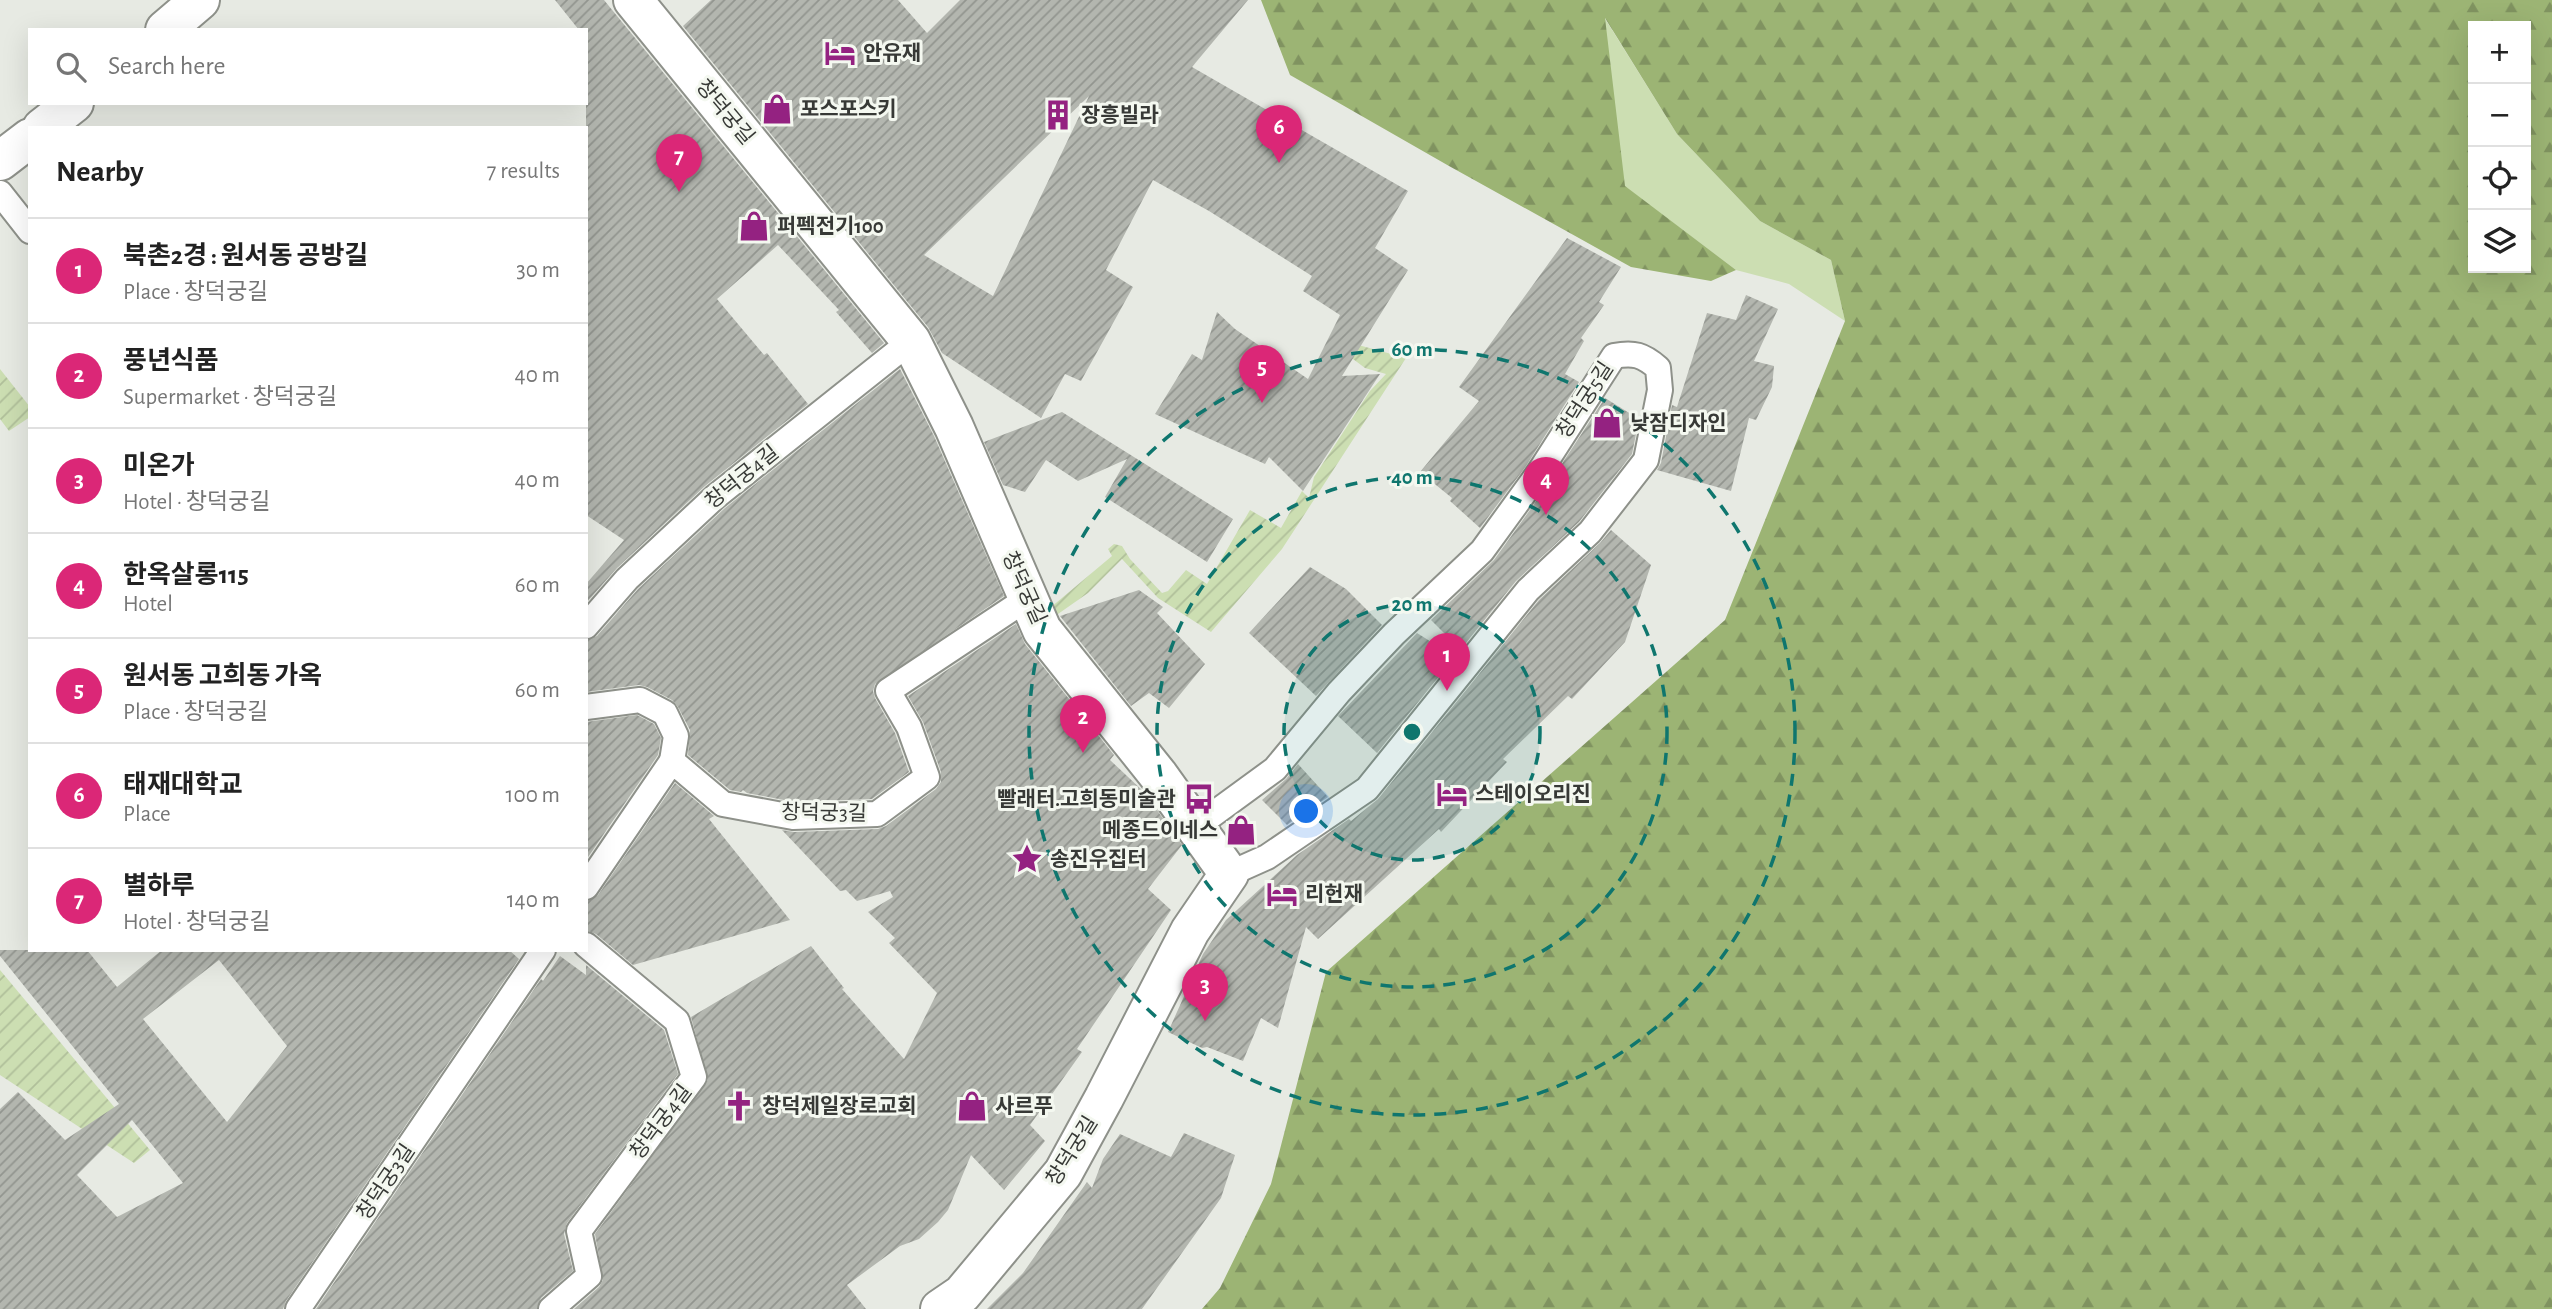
<!DOCTYPE html>
<meta charset="utf-8">
<style>
:root{--surface:#fff;--page:#f6f6f6;--text:#222;--muted:#767676;--line:#e0e0e0;--accent:#db2777}
body{margin:0;font-family:"Alegreya Sans","Noto Sans KR",sans-serif;background:var(--page);color:var(--text)}
.controls{position:absolute;right:21px;top:21px;display:grid;overflow:hidden;border-radius:0px;box-shadow:0 7px 28px #0002}
.controls button{width:63px;height:63px;display:grid;place-items:center;padding:0;border:0;border-bottom:2px solid var(--line);background:var(--surface);color:var(--text);font:35px sans-serif}
.you{position:absolute;left:1307px;top:812px;width:24px;height:24px;margin:-18px;border:5px solid #fff;border-radius:50%;background:#1a73e8;box-shadow:0 0 0 10px #1a73e833}
.badge{display:grid;place-items:center;width:46px;height:46px;border-radius:50%;background:var(--accent);color:#fff;font-size:23px;font-weight:700}
.pin{position:absolute;translate:-50% -58px;filter:drop-shadow(0 2px 4px #0008)}
.pin::after{content:'';position:absolute;top:37px;width:24px;height:21px;background:inherit;clip-path:polygon(0 0,100% 0,50% 100%)}
.list{margin:0;padding:0;list-style:none}
h2{display:flex;justify-content:space-between;align-items:center;height:91px;margin:0;padding:0 28px;font-size:30px}
h2 small{font-size:23px;font-weight:400;color:var(--muted)}
.list li{display:grid;grid-template-columns:46px 1fr auto;gap:21px;align-items:center;box-sizing:border-box;height:105px;padding:0 28px;border-top:2px solid var(--line)}
.list b{display:block;font-size:26px;white-space:nowrap}
.list p{margin:0;font-size:23px;white-space:nowrap;color:var(--muted)}
.list em{font-size:23px;font-style:normal;color:var(--muted)}
.icon{flex:none;width:38px;height:38px;fill:none;stroke:currentColor;stroke-width:2;stroke-linecap:round;stroke-linejoin:round}
.map{position:relative;flex:none;width:2552px;height:1309px;overflow:hidden}
.search{position:absolute;background:var(--surface);box-shadow:0 7px 28px #0002;left:28px;top:28px;width:560px;height:77px;display:flex;align-items:center;gap:18px;box-sizing:border-box;padding:0 24px;border-radius:0px;color:var(--muted);font-size:26px}
.panel{position:absolute;background:var(--surface);box-shadow:0 7px 28px #0002;left:28px;top:126px;width:560px;height:826px;border-radius:0px}
.map>svg:first-child{display:block}
.grass{fill:#ccdeb2}
.forest{fill:url(#forest-firs);fill-rule:evenodd}
.garden{fill:url(#garden-furrows)}
.building{fill:url(#building-hatch);fill-rule:evenodd}
.lines{fill:none;stroke-linecap:round;stroke-linejoin:round}
.lane-casing{stroke:#8e918a;stroke-width:28}
.street-casing{stroke:#8e918a;stroke-width:42}
.secondary-casing{stroke:#8e918a;stroke-width:42}
.lane{stroke:#fff;stroke-width:24}
.street{stroke:#fff;stroke-width:38}
.secondary{stroke:#fff;stroke-width:38}
.ring{fill:none;stroke:#0f766e;stroke-width:3.5;stroke-dasharray:12 9}
.labels{text-anchor:middle;dominant-baseline:central;stroke-width:6;stroke-linejoin:round;paint-order:stroke}
.poi-label{font-size:21px;font-weight:bold;fill:#373936;stroke:#f4f8f0;text-anchor:start}
.street-label{font-size:21px;fill:#373936;stroke:#f4f8f0}
.centre{fill:#0f766e;stroke:#f4f8f0;stroke-width:3.5}
.ring-label{font-size:21px;text-anchor:middle;font-weight:bold;fill:#0f766e;stroke:#f4f8f0;stroke-width:6;stroke-linejoin:round;paint-order:stroke}
</style>
<div class="map">
<svg width="2552" height="1309" viewBox="0 0 2552 1309">
<defs>
<pattern id="forest-firs" width="22" height="20" patternUnits="userSpaceOnUse" patternTransform="scale(1.75)"><rect width="22" height="20" fill="#9cb474"/><path d="M5 1l3.5 6h-7zM16 11l3.5 6h-7z" fill="#809360"/></pattern>
<pattern id="garden-furrows" width="10" height="10" patternUnits="userSpaceOnUse" patternTransform="scale(1.75)"><rect width="10" height="10" fill="#ccdeb2"/><path d="M-1 1l2-2M0 10L10 0M9 11l2-2" fill="none" stroke="#b0bf9a"/></pattern>
<pattern id="building-hatch" width="6" height="6" patternUnits="userSpaceOnUse" patternTransform="scale(1.75)"><rect width="6" height="6" fill="#b3b6af"/><path d="M-1 1l2-2M0 6l6-6M5 7l2-2" fill="none" stroke="#92958f"/></pattern>
</defs>
<rect width="100%" height="100%" fill="#e7eae3"/>
<polygon class="grass" points="1604,17 1677,134 1760,221 1831,260 1845,321 1789,284 1736,270 1624,186"/>
<path class="forest" d="M1261,0H2552V1309H1202L1220,1288L1271,1184L1326,972L1725,620L1845,321L1831,260L1760,221L1677,134L1605,18L1625,186L1736,270L1711,281L1631,267L1449,166L1290,75ZM2473,26H2526V268H2473Z"/>
<g class="garden">
<polygon points="1329,337 1406,358 1282,549 1211,632 1158,598 1122,559 1088,593 1048,621 1044,613 1112,556 1108,549 1114,544 1122,546 1130,559 1162,593 1168,591 1186,570 1207,584 1250,510 1281,528 1302,491 1309,498 1314,477 1370,391 1386,374 1365,368 1341,350"/>
<polygon points="0,369 30,407 30,417 9,431 0,419"/>
<polygon points="0,970 150,1150 134,1163 0,1075"/>
</g>
<g class="building">
<polygon points="555,0 604,0 884,343 872,353 836,312 839,310 778,245 717,299 764,355 767,353 808,404 705,486 617,568 586,603 586,584 624,540 586,515 586,30 579,30"/>
<path d="M711,0H898L927,33L960,0H1248L1192,67L1408,191L1375,248L1408,270L1342,376L1380,374L1303,491L1269,457L1265,464L1155,414L1192,354L1202,360L1217,312L1235,329L1308,379L1340,315L1303,291L1312,276L1209,211L1153,180L1106,270L1133,287L1081,381L1065,374L1041,418L942,353L928,327L683,26ZM1089,96L993,296L924,255Z"/>
<polygon points="1567,238 1621,267 1599,302 1604,305 1581,338 1584,341 1565,374 1579,382 1526,466 1480,528 1450,501 1452,498 1420,472 1479,401 1459,387"/>
<polygon points="1746,295 1778,309 1754,361 1774,366 1772,387 1756,420 1749,418 1731,491 1657,470 1661,463 1672,405 1677,407 1707,313 1736,320"/>
<polygon points="900,369 934,436 1004,596 875,684 873,691 875,698 895,733 909,772 872,799 794,802 747,793 743,790 741,792 730,790 688,755 690,730 678,707 672,700 647,687 639,685 586,692 586,640 597,636 638,589 725,508"/>
<polygon points="1605,398 1639,419 1632,454 1579,522 1516,581 1377,753 1338,716 1417,633 1444,650 1451,640 1431,620 1494,560 1550,482"/>
<polygon points="1062,412 1233,519 1207,562 1105,497 1127,459 1078,481 1046,460 1025,492 1003,485 984,442"/>
<polygon points="1611,530 1651,565 1625,642 1572,699 1568,696 1503,759 1507,762 1441,832 1439,829 1318,939 1306,927 1278,1028 1261,1018 1243,1061 1207,1047 1202,1048 1168,1032 1203,954 1226,920 1297,855 1349,819 1351,821 1378,799 1539,600 1600,543"/>
<polygon points="1310,567 1346,589 1382,625 1316,696 1249,633"/>
<polygon points="1139,590 1163,607 1157,613 1205,664 1169,708 1149,693 1131,706 1060,616"/>
<polygon points="1016,624 1025,644 1114,755 1110,760 1144,792 1182,845 1148,889 1171,910 1077,1049 1082,1052 1030,1125 1045,1141 1004,1190 971,1155 948,1210 938,1222 919,1239 900,1246 847,1285 866,1309 574,1309 599,1287 603,1280 595,1234 708,1080 691,1017 811,946 844,988 842,989 904,1059 937,993 889,943 895,938 868,912 893,897 890,891 857,901 846,890 840,891 782,830 794,832 878,829 886,826 936,789 941,782 941,772 923,722 908,696"/>
<polygon points="637,715 654,724 661,738 658,755 586,860 586,722"/>
<polygon points="1298,764 1328,797 1287,825 1262,800 1286,779"/>
<polygon points="675,783 714,816 709,819 790,920 633,965 596,934 586,930 586,902 598,895"/>
<path d="M0,950H87L117,987L162,950H509L519,959L286,1301L283,1309H0V1109L18,1092L65,1140L119,1104L0,956ZM219,960L287,1046L227,1122L143,1019ZM132,1120L183,1183L117,1217L77,1175Z"/>
<polygon points="560,956 586,975 586,965 664,1030 678,1074 567,1223 564,1234 573,1271 541,1298 537,1309 316,1309 541,979 543,981"/>
<polygon points="1184,1133 1235,1155 1221,1198 1142,1309 987,1309 1023,1273 1087,1182 1092,1188 1103,1159 1120,1134 1171,1157"/>
</g>
<g class="lines">
<g class="lane-casing">
<g id="lane">
<polyline points="0,193 30,231"/>
<polyline points="586,626 627,579 715,497 911,341"/>
<polyline points="586,707 640,700 665,713 676,736 672,761"/>
<path d="M1197,826L1275,769L1339,692L1394,634L1482,551L1538,474L1614,356C1634,352 1643,355 1658,368L1660,390L1646,460L1590,532L1528,590L1367,789L1267,857L1229,874"/>
<polyline points="586,887 672,761 723,804 793,817 877,814 927,777 909,727 888,691 1028,598"/>
<polyline points="298,1309 543,950"/>
<polyline points="551,1309 589,1276 579,1231 694,1077 677,1021 586,945"/>
</g>
</g>
<g class="street-casing">
<g id="street">
<polyline points="165,30 200,0"/>
<polyline points="42,128 74,103"/>
<polyline points="0,161 30,138"/>
</g>
</g>
<g class="secondary-casing">
<polyline id="secondary" points="633,0 911,341 954,427 1042,630 1159,776 1229,874 1190,931 1104,1098 1063,1173 962,1294 940,1309"/>
</g>
<use href="#lane" class="lane"/>
<use href="#street" class="street"/>
<use href="#secondary" class="secondary"/>
</g>
<circle cx="1412" cy="732" r="128" fill="#0f766e" fill-opacity=".12"/>
<g class="ring">
<circle cx="1412" cy="732" r="128"/>
<circle cx="1412" cy="732" r="255"/>
<circle cx="1412" cy="732" r="383"/>
</g>
<defs>
<g id="hotel-bare" transform="scale(2.415)"><path d="M-6-4.5h1.5V1H6V5H4.5V3h-9V5H-6ZM-4 0a1.8 1.8 0 1 1 3.6 0ZM.5 0V-2.5h3Q6-2.5 6 0Z" fill="#942281" stroke="#f4f8f0" stroke-width="2.5" paint-order="stroke"/></g>
<g id="shop-bare" transform="scale(2.415)"><path d="M-5-2.5h2.3a2.7 3.5 0 0 1 5.4 0H5L5.5 6h-11ZM-1.5-2.5h3a1.5 2.3 0 0 0-3 0Z" fill="#942281" stroke="#f4f8f0" stroke-width="2.5" paint-order="stroke"/></g>
<g id="building-bare" transform="scale(2.415)"><path d="M-4-6H4V6H1V3H-1V6H-4ZM-2.5-4.3h1.7v1.8h-1.7ZM.8-4.3h1.7v1.8H.8ZM-2.5-1h1.7V.8h-1.7ZM.8-1h1.7V.8H.8Z" fill="#942281" stroke="#f4f8f0" stroke-width="2.5" paint-order="stroke"/></g>
<g id="bus-bare" transform="scale(2.415)"><path d="M-5-6H5V4H4V6H2V4H-2V6H-4V4H-5ZM-3.5-4V0h7V-4ZM-3.5 1.2v1.5H-2V1.2ZM2 1.2v1.5H3.5V1.2Z" fill="#942281" stroke="#f4f8f0" stroke-width="2.5" paint-order="stroke"/></g>
<g id="sight-bare" transform="scale(2.415)"><path d="M0-6L1.8-2.2L6-1.7L2.9 1.2L3.7 5.4L0 3.3L-3.7 5.4L-2.9 1.2L-6-1.7L-1.8-2.2Z" fill="#942281" stroke="#f4f8f0" stroke-width="2.5" paint-order="stroke"/></g>
<g id="church-bare" transform="scale(2.415)"><path d="M-1.2-6h2.4v3.5h3.3v2.4h-3.3V6h-2.4V-.1h-3.3v-2.4h3.3Z" fill="#942281" stroke="#f4f8f0" stroke-width="2.5" paint-order="stroke"/></g>
</defs>
<g fill-rule="evenodd">
<use href="#hotel-bare" x="840" y="53"/>
<use href="#shop-bare" x="777" y="109"/>
<use href="#building-bare" x="1058" y="115"/>
<use href="#shop-bare" x="754" y="226"/>
<use href="#shop-bare" x="1607" y="423"/>
<use href="#hotel-bare" x="1452" y="794"/>
<use href="#bus-bare" x="1199" y="799"/>
<use href="#shop-bare" x="1241" y="830"/>
<use href="#sight-bare" x="1027" y="859"/>
<use href="#hotel-bare" x="1282" y="894"/>
<use href="#church-bare" x="739" y="1106"/>
<use href="#shop-bare" x="972" y="1106"/>
</g>
<g class="labels">
<g class="poi-label">
<text x="863" y="53">안유재</text>
<text x="800" y="109">포스포스키</text>
<text x="1081" y="115">장흥빌라</text>
<text x="777" y="226">퍼펙전기100</text>
<text x="1630" y="423">낮잠디자인</text>
<text x="1475" y="794">스테이오리진</text>
<text x="1176" y="799" text-anchor="end">빨래터.고희동미술관</text>
<text x="1218" y="830" text-anchor="end">메종드이네스</text>
<text x="1050" y="859">송진우집터</text>
<text x="1305" y="894">리헌재</text>
<text x="762" y="1106">창덕제일장로교회</text>
<text x="995" y="1106">사르푸</text>
</g>
<g class="street-label">
<text transform="translate(725 112) rotate(50)">창덕궁길</text>
<text transform="translate(1585 400) rotate(-57)">창덕궁5길</text>
<text transform="translate(742 477) rotate(-39)">창덕궁4길</text>
<text transform="translate(1024 588) rotate(66)">창덕궁길</text>
<text transform="translate(824 813) rotate(1)">창덕궁3길</text>
<text transform="translate(661 1122) rotate(-53)">창덕궁4길</text>
<text transform="translate(1072 1151) rotate(-58)">창덕궁길</text>
<text transform="translate(386 1182) rotate(-56)">창덕궁3길</text>
</g>
</g>
<circle cx="1412" cy="732" r="10" class="centre"/>
<g class="ring-label">
<text x="1412" y="356">60 m</text>
<text x="1412" y="484">40 m</text>
<text x="1412" y="611">20 m</text>
</g>
</svg>
<div class="controls">
<button>+</button>
<button>−</button>
<button><svg class="icon" aria-label="locate" viewBox="0 0 24 24"><circle cx="12" cy="12" r="6"/><path d="M12 2v4M12 18v4M2 12h4M18 12h4"/></svg></button>
<button><svg class="icon" aria-label="layers" viewBox="0 0 24 24"><path d="M12 4l9 5-9 5-9-5zM3 14l9 5 9-5"/></svg></button>
</div>
<div class="you"></div>
<div class="pin badge" style="left:1447px;top:691px">1</div>
<div class="pin badge" style="left:1083px;top:753px">2</div>
<div class="pin badge" style="left:1205px;top:1021px">3</div>
<div class="pin badge" style="left:1546px;top:515px">4</div>
<div class="pin badge" style="left:1262px;top:403px">5</div>
<div class="pin badge" style="left:1279px;top:163px">6</div>
<div class="pin badge" style="left:679px;top:192px">7</div>
<div class="search"><svg class="icon" aria-label="search" viewBox="0 0 24 24"><circle cx="10" cy="10" r="6"/><path d="M15 15l6 6"/></svg>Search here</div>
<section class="panel">
<h2>Nearby<small>7 results</small></h2>
<ul class="list">
<li><span class="badge">1</span><div><b>북촌2경 : 원서동 공방길</b><p>Place · 창덕궁길</p></div><em>30 m</em></li>
<li><span class="badge">2</span><div><b>풍년식품</b><p>Supermarket · 창덕궁길</p></div><em>40 m</em></li>
<li><span class="badge">3</span><div><b>미온가</b><p>Hotel · 창덕궁길</p></div><em>40 m</em></li>
<li><span class="badge">4</span><div><b>한옥살롱115</b><p>Hotel</p></div><em>60 m</em></li>
<li><span class="badge">5</span><div><b>원서동 고희동 가옥</b><p>Place · 창덕궁길</p></div><em>60 m</em></li>
<li><span class="badge">6</span><div><b>태재대학교</b><p>Place</p></div><em>100 m</em></li>
<li><span class="badge">7</span><div><b>별하루</b><p>Hotel · 창덕궁길</p></div><em>140 m</em></li>
</ul>
</section>
</div>
